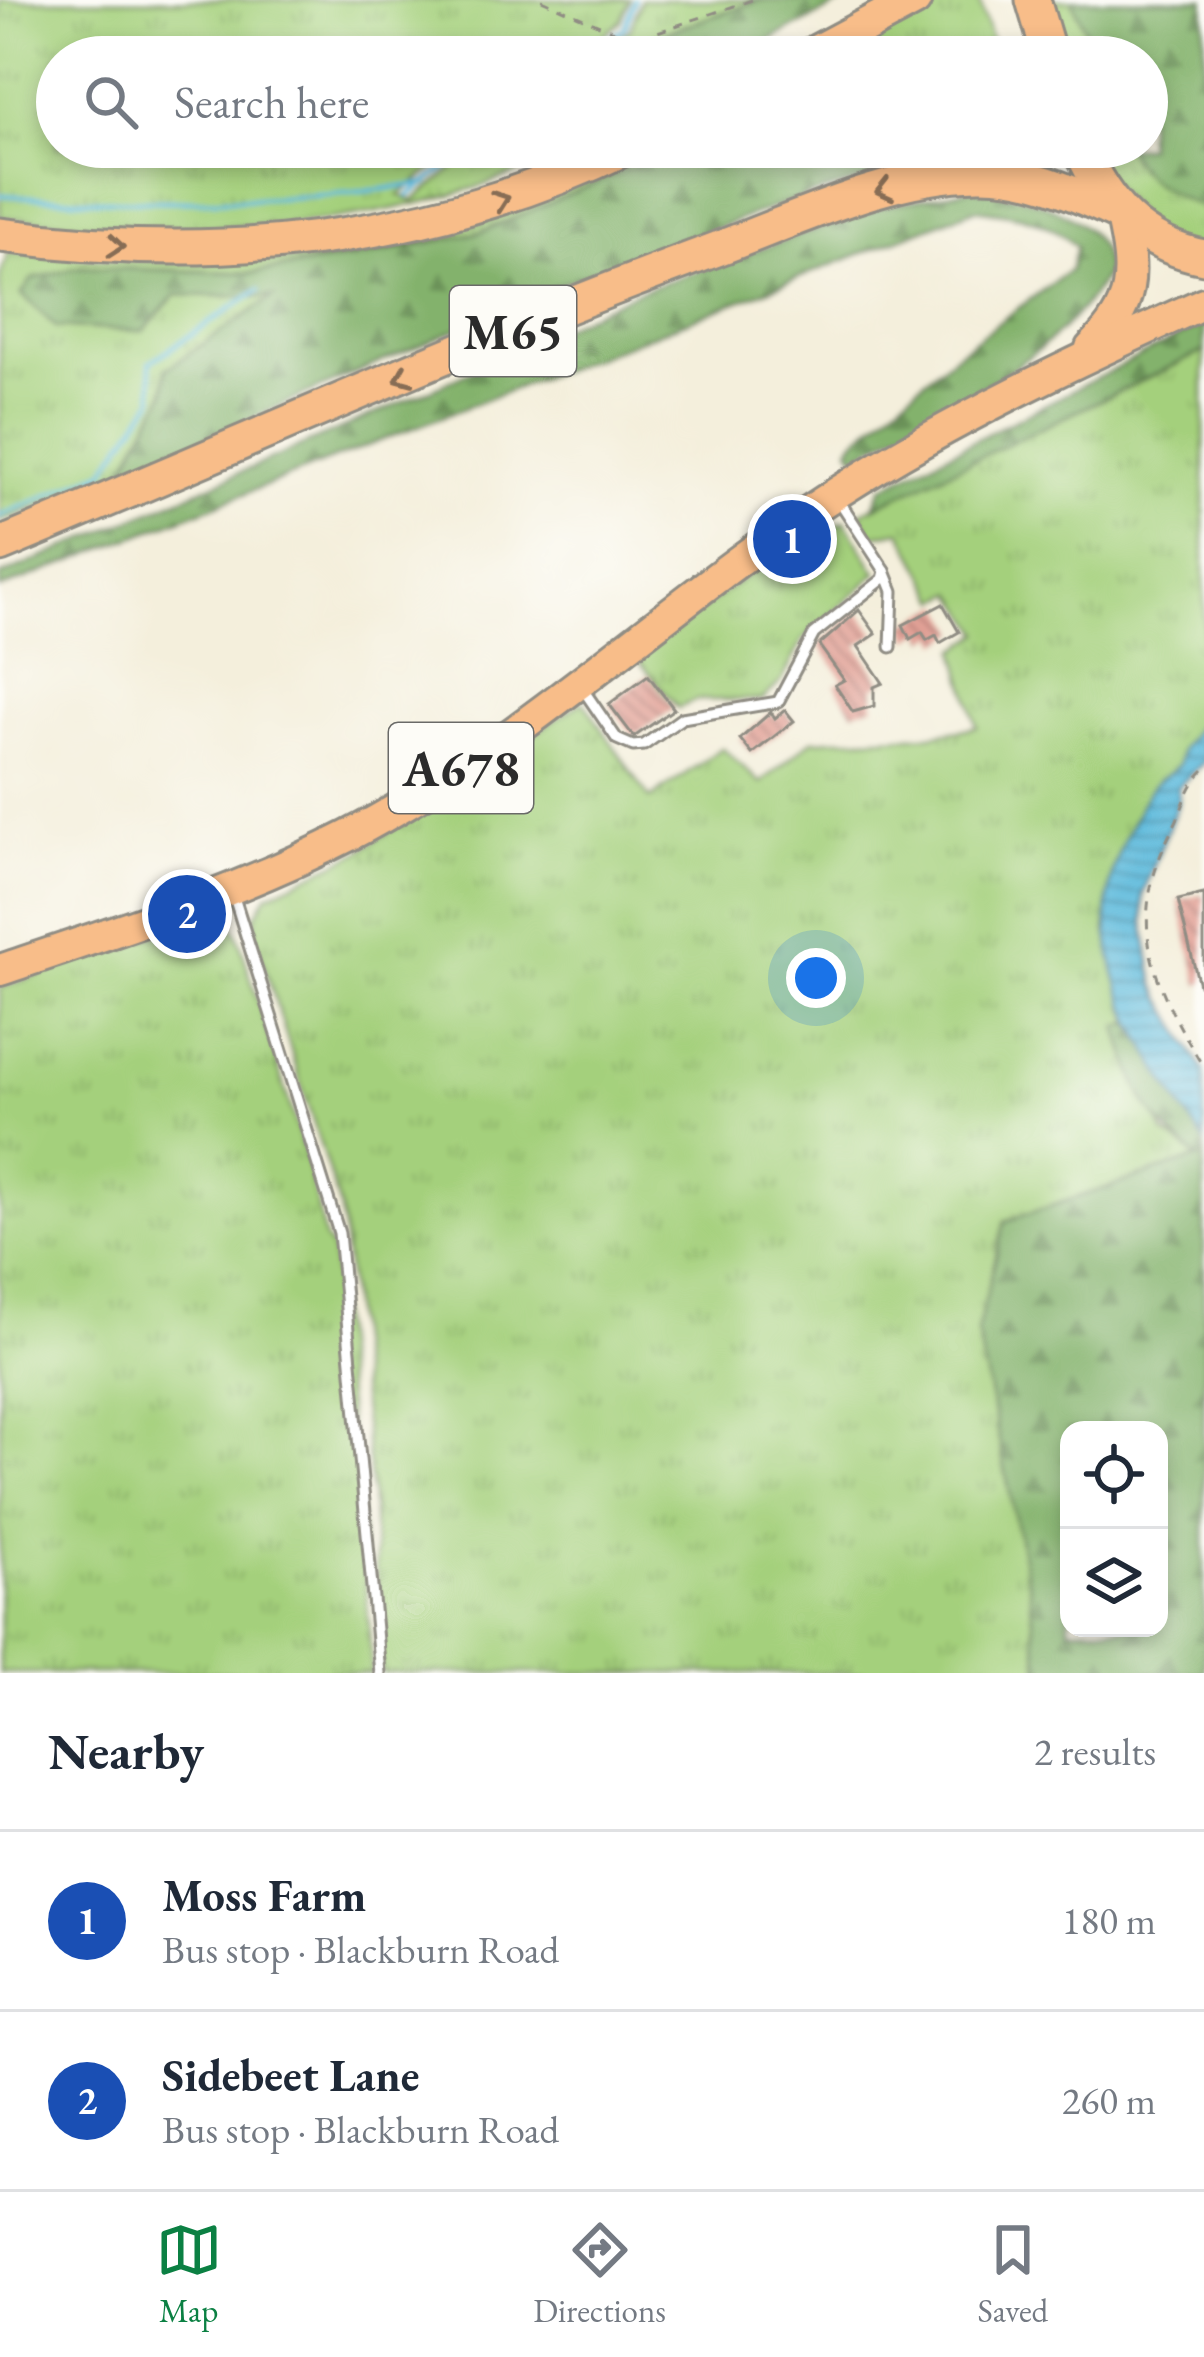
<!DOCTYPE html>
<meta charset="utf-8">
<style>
:root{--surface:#fff;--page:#f2f2f3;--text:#1f2937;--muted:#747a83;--line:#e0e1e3;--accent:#0b8043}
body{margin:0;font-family:"EB Garamond",serif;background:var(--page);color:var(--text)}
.controls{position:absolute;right:36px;bottom:36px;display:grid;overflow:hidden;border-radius:24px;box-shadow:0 6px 18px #0003}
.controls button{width:108px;height:108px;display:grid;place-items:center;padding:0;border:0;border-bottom:3px solid var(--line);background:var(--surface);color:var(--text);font:60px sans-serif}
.you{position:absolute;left:816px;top:978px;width:42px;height:42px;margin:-30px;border:9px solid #fff;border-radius:50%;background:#1a73e8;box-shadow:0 0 0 18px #1a73e833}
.badge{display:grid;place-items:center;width:78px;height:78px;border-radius:50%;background:var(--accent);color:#fff;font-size:39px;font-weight:700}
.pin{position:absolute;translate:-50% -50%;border:6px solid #fff;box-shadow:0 3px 12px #0006}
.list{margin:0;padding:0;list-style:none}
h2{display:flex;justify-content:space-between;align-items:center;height:156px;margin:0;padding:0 48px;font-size:51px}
h2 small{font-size:39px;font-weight:400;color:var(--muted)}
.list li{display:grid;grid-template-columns:78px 1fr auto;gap:36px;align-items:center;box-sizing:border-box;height:180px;padding:0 48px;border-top:3px solid var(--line)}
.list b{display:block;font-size:45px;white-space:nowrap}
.list p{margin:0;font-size:39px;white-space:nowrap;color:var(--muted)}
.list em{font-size:39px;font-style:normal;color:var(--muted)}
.icon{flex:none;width:66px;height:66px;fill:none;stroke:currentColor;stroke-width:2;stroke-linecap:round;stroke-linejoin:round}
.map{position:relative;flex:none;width:1204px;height:1673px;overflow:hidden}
.search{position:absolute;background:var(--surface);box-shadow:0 6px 18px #0003;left:36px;right:36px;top:36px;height:132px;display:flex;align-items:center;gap:30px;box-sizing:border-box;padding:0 42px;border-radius:66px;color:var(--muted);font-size:45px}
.sheet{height:516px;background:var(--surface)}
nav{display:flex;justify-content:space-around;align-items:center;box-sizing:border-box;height:168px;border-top:3px solid var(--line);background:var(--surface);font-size:33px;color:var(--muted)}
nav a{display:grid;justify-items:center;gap:6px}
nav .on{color:var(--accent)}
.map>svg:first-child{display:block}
.grass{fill:url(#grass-tufts);stroke:#687e54;stroke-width:3}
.forest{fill:url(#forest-firs);stroke:#576e4c;stroke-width:3;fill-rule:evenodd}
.water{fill:url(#water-rules);stroke:#457384;stroke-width:3}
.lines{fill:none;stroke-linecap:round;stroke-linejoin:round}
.stream{stroke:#5fbbdd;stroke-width:4.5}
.building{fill:url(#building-back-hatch)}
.lane-casing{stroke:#908d84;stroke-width:15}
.primary-casing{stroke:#908d84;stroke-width:36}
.highway-casing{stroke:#908d84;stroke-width:39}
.path{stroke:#908d84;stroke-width:3;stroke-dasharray:9 9;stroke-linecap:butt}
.lane{stroke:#fff;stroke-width:9}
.primary{stroke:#f8bd89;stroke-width:30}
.highway{stroke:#f8bd89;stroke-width:33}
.oneway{stroke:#876d55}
.labels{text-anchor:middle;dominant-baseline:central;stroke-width:9;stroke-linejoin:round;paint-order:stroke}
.shield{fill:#fdfcf7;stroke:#6a6a68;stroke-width:3}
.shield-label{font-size:51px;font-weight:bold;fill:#2b2b2b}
</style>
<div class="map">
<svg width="1204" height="1673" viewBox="0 0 1204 1673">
<defs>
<pattern id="grass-tufts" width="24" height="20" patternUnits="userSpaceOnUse" patternTransform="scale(3)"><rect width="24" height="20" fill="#a4d07c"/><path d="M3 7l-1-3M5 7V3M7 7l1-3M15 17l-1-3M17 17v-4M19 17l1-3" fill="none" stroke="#8db36b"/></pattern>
<pattern id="forest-firs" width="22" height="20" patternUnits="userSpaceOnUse" patternTransform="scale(3)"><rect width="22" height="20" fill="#83b26c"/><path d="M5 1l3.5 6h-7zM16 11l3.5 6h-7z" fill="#6b9159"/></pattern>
<pattern id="water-rules" width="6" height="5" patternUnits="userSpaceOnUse" patternTransform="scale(3)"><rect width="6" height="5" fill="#5fbbdd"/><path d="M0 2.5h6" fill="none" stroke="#4f98b3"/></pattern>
<pattern id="building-back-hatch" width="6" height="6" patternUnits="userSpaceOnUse" patternTransform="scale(3)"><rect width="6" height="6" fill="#e2a196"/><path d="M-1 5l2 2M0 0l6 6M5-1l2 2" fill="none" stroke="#b7837b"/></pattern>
</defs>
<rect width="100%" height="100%" fill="#fdfcf7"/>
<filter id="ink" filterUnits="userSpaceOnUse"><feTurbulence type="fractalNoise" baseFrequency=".00833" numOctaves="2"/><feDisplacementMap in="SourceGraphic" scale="24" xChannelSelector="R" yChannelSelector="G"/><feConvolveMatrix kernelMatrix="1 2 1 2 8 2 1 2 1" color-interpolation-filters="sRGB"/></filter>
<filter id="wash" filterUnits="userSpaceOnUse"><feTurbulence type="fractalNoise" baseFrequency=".004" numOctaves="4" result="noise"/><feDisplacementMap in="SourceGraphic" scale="48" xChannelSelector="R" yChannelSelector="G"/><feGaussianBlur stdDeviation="2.7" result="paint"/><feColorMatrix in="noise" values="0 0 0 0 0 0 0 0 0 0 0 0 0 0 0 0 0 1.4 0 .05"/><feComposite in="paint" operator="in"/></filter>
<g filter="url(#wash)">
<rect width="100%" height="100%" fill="#f4efdc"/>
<g class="grass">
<path d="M0,0H630L621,21L578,57H57V147H462L399,195L413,201L480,147H578C394,237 200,237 0,217Z"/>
<polygon points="641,0 760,0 636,42 636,48 619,57 595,57 630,29"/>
<polygon points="940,0 979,0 997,57 842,57"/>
<polygon points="1034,0 1204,0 1204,257 1164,245 1080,147 1147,147 1147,57 1050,57"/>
<path d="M665,147H704L660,156L481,232L252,273L80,267L22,295L57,327L142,331L176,295L275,297L166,369L165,393L120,475L0,522V277L8,252C158,264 305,274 452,231C525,210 595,177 665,147Z"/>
<polygon points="1204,352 1204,718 1179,764 1146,798 1111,881 1106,929 1131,1023 1119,1027 1164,1133 1199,1158 1005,1221 1029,1587 1040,1673 382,1673 371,1490 341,1211 255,936 255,917 267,895 359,852 583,701 650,799 722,748 761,783 812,740 930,735 977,727 956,650 981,633 955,593 939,600 901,531 873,536 860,513"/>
<polygon points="845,521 877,573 802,641 782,681 762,700 697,700 678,708 637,658 753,571"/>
<polygon points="213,915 230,922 237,933 306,1158 325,1240 332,1249 349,1430 357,1461 372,1673 0,1673 0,988"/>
</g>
<g class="forest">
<polygon points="760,0 849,0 736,57 619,57 636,49 636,43"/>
<path d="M1072,0H1204V208C1173,196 1138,180 1127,147H1147V57H1097Z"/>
<polygon points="704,147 922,147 904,168 794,200 566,282 120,475 165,393 166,369 273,297 176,295 143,331 56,327 22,294 32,279 79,267 252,273 360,257 481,232 660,156"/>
<path d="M972,189C1019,193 1105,212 1107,273C1055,364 943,406 855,456L850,448L855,440L952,357L1070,270L1076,247C1048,218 1014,214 975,209L0,589V576L431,390L636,292L885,206Z"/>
<polygon points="1204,324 1204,351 874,507 882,487"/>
<path d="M1131,1023L1204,1141V1673H1040L1029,1587L977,1332L1005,1221L1198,1158C1143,1112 1138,1095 1118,1027ZM1069,1430H1159V1628H1069Z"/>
</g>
<path class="water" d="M1204,718V762L1178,787L1179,801L1143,894L1144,922L1155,985L1204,1072V1141C1142,1048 1069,941 1130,828C1137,815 1146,789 1158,781C1167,775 1171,773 1179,764L1181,750Z"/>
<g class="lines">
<g class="stream">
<polyline points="587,57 625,27 635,0"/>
<path d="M0,195C141,205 288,204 428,183"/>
<polyline points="408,196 474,147"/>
<polyline points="94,486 154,398 150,362 259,290"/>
<polyline points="0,516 105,471"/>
</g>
</g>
<g id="blocks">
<g class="building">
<polygon points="943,604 959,632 940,643 936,635 927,640 922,632 910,639 903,625"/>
<polygon points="859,610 876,634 858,646 883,683 874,687 874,706 853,712 835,685 844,680 819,645"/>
<polygon points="648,675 674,709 634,737 609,704"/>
<polygon points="785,710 794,721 752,754 740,739 771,712 775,718"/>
<polygon points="1204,894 1204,984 1199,985 1178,900"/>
</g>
</g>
</g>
<g filter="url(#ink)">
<use href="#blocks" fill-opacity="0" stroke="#908d84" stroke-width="3"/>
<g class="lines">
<g class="lane-casing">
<g id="lane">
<polyline points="885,571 893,591 891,647"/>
<polyline points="580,685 617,739 633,746 644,745 682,718 778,702 814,634 883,579 885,571 838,499"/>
<polyline points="234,897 339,1233 380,1673"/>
</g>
</g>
<g class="primary-casing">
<g id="primary">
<path d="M1091,348C1135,306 1135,275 1122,218"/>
<path d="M0,970C118,930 237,893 348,836C526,744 672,598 840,491C955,418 1080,359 1204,303"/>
</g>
</g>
<g class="highway-casing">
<g id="highway">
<polyline points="1033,0 1050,57"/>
<polyline points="807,57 914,0"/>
<path d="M1080,147C1106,205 1139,244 1204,257"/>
<path d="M0,235C218,264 428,243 628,147"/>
<path d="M0,545C239,446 475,338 717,249C800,218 890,174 979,173C1030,172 1073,193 1118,213"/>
</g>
</g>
<g class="path">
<polyline points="542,0 634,40 752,0"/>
<path d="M1204,770C1186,787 1185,805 1174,826C1123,923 1152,982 1204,1068"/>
</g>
<use href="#lane" class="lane"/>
<use href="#primary" class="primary"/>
<use href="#highway" class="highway"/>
</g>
<defs><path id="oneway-chevron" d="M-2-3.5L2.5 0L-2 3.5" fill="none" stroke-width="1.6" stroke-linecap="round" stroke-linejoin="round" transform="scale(3)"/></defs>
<g class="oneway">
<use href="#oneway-chevron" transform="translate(884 190) rotate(166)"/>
<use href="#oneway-chevron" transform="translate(501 200) rotate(-20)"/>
<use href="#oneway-chevron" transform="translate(116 246) rotate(5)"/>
<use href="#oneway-chevron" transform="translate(403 377) rotate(157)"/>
</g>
</g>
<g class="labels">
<g class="shield">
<rect x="450" y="286" width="126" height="90" rx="9"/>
<rect x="389" y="723" width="144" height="90" rx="9"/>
</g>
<g class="shield-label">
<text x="513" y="331">M65</text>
<text x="461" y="768">A678</text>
</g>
</g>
</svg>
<div class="controls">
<button><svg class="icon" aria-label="locate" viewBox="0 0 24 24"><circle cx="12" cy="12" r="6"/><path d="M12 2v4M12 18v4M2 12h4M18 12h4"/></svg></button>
<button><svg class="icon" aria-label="layers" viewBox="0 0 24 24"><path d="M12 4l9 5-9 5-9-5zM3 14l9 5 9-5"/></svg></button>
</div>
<div class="you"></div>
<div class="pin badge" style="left:792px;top:539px;background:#1a4fb4">1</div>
<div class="pin badge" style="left:187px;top:914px;background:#1a4fb4">2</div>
<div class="search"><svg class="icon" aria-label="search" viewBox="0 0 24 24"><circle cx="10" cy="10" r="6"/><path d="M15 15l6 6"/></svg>Search here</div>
</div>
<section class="sheet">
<h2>Nearby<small>2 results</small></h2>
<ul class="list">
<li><span class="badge" style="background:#1a4fb4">1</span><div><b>Moss Farm</b><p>Bus stop · Blackburn Road</p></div><em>180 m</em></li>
<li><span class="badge" style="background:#1a4fb4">2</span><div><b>Sidebeet Lane</b><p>Bus stop · Blackburn Road</p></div><em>260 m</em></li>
</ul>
</section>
<nav>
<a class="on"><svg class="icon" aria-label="map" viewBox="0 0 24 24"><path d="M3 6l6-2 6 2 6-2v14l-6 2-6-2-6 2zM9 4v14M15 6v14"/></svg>Map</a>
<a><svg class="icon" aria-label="directions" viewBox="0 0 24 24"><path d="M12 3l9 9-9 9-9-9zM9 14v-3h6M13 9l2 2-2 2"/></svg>Directions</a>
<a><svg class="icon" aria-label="saved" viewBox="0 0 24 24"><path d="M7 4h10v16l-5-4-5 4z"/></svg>Saved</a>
</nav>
